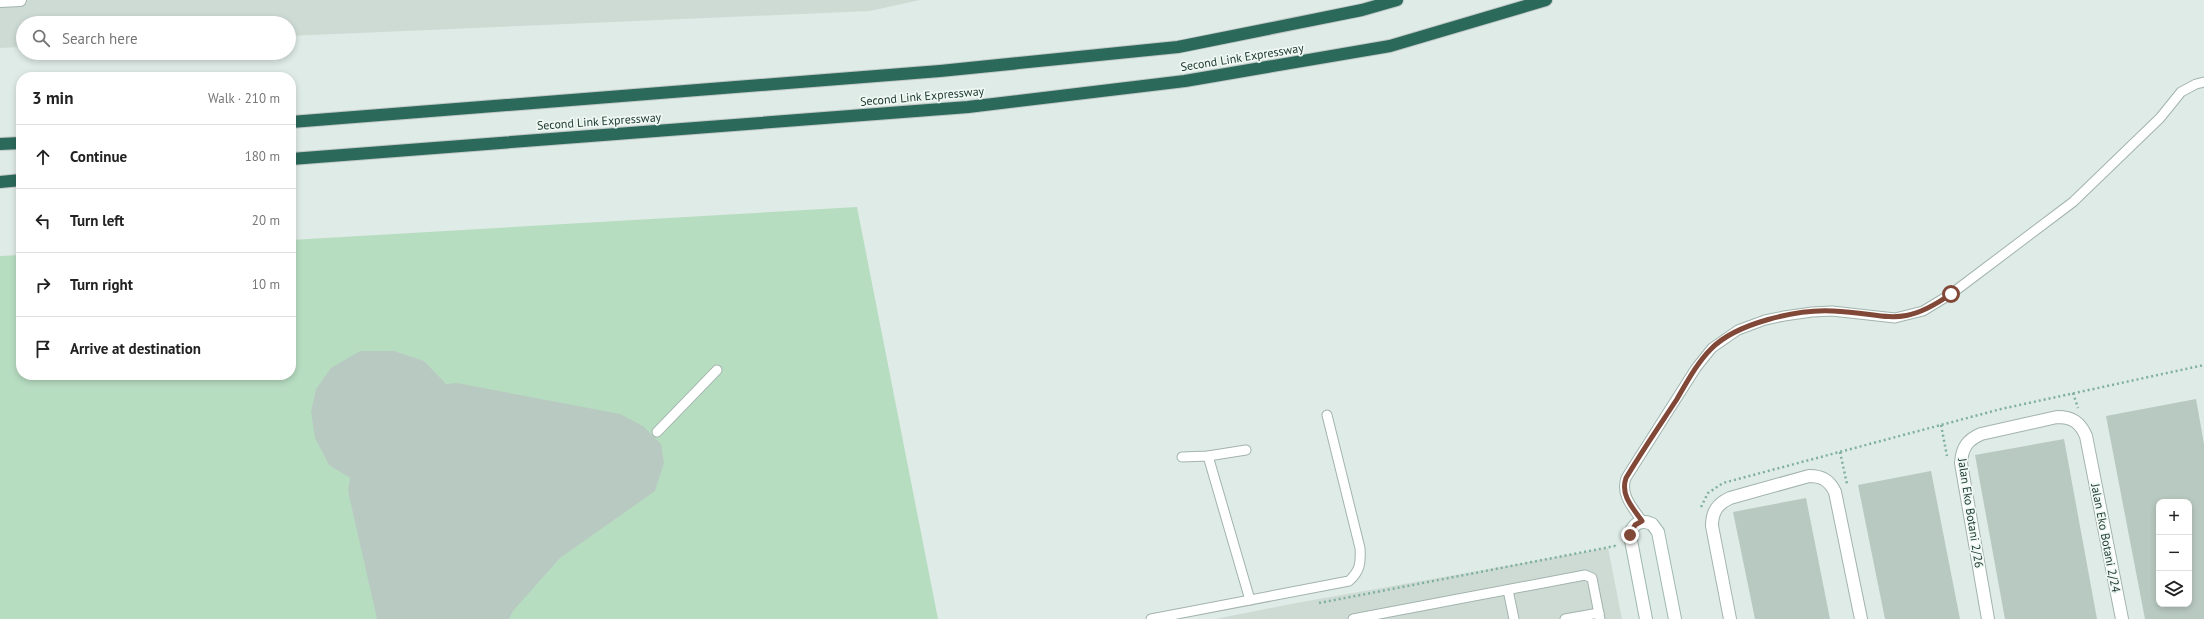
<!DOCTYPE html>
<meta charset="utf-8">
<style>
:root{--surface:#fff;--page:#f6f6f6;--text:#222;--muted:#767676;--line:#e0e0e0}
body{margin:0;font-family:"PT Sans",sans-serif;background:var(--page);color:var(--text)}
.controls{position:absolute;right:12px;bottom:12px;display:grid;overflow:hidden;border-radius:8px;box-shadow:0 2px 6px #0003}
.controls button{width:36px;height:36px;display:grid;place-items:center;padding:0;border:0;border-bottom:1px solid var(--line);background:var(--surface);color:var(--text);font:20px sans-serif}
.stop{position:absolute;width:12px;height:12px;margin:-9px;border:3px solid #814838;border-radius:50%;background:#fff}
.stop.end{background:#814838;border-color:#fff;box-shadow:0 1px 4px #0008}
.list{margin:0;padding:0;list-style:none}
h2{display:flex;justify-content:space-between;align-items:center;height:52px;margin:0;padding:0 16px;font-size:17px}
h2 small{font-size:13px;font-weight:400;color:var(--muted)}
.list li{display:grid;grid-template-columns:26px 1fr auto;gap:12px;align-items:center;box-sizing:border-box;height:64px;padding:0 16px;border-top:1px solid var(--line)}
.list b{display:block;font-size:15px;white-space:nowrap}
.list em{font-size:13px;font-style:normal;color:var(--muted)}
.icon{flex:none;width:22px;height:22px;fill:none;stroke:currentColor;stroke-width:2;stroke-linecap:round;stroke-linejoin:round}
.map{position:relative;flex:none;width:2204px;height:619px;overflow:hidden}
.search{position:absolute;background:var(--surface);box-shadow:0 2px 6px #0003;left:16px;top:16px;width:280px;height:44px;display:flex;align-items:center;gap:10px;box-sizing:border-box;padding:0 14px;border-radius:22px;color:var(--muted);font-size:15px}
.panel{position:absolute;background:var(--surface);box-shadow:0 2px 6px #0003;left:16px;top:72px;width:280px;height:308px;border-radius:16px}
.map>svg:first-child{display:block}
.built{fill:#cedbd5}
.green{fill:#b7ddc1}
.building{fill:#b8c9c1;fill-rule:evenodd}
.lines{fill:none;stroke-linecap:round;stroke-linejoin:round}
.lane-casing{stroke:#a2b3ad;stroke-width:11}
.street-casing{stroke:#a2b3ad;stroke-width:14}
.secondary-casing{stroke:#9eb7ae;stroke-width:14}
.highway-casing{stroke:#c1c8c6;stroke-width:14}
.path{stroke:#7fb09f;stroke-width:2.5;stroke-dasharray:2 3;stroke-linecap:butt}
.lane{stroke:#fff;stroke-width:9}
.street{stroke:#fff;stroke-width:12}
.secondary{stroke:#fff;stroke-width:12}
.highway{stroke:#2b695b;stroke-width:12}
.route{stroke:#814838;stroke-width:5}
.labels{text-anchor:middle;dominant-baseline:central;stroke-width:3.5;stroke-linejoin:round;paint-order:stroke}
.street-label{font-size:12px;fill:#203c34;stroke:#f0f8f4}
</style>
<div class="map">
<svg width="2204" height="619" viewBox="0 0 2204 619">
<rect width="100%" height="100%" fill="#dfebe6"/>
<g class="built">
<polygon points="0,0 920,0 870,11 289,36 289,23 23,23 23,47 0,48"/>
<polygon points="1608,548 1622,619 1215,619 1296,603"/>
</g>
<polygon class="green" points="857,207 938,619 0,619 0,256 21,255 21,375 291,375 291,240"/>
<g class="building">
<polygon points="360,351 394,351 424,361 446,384 457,383 620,414 643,426 661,444 664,463 655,491 560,558 513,611 509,619 377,619 348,491 350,478 329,465 315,438 311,412 316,389 331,368"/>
<path d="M2196,399L2204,444V619H2145L2106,416ZM2159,502H2189V604H2159Z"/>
<polygon points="2064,439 2097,619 2005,619 1975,455"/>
<polygon points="1931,471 1960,619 1885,619 1858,485"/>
<polygon points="1806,498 1830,619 1755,619 1733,512"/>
</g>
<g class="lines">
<g class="lane-casing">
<g id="lane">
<polyline points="657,432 717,370"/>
<polyline points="1208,456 1250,600"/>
<polyline points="1182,457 1208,456 1246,450"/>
<path d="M1642,521C1633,508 1620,495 1626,478L1696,368L1712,348L1738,330L1765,320L1784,316L1812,312L1832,311L1895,318L1923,311L1951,294L2073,202L2160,118L2181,92L2196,84L2204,82"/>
<polyline points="1508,590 1514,619"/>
<path d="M1151,619L1349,581C1360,571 1361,563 1360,548L1327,415"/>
<polyline points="1353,619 1585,575 1592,578 1600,619"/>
<polyline points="1565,619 1599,613"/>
</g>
</g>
<g class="street-casing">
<g id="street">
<polyline points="0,1 20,0"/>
<path d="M1730,619L1712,526C1712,512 1717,504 1730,498L1809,476C1822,476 1829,480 1835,492L1861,619"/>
<path d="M1988,619L1961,463C1962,448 1967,440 1981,434L2057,417C2072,417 2080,422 2086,436L2122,619"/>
</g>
</g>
<g class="secondary-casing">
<path id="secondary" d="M1646,619L1630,535C1633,523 1641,519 1652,524L1658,532L1675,619"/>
</g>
<g class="highway-casing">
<g id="highway">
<polyline points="291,122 940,71 1178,47 1362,10 1397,0"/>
<polyline points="0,144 21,143"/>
<polyline points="291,159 968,107 1185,81 1390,46 1546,0"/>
<polyline points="0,182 21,180"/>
</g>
</g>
<g class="path">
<polyline points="2073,393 2078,408"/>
<polyline points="1941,425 1947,456"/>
<polyline points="1840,452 1847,484"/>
<polyline points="1701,507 1708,493 1723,483 2001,409 2204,365"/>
<polyline points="1319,603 1615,546 1617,548"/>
</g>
<use href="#lane" class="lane"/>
<use href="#street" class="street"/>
<use href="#secondary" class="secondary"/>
<use href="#highway" class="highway"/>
</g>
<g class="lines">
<path class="route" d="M1630,535L1635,525L1642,521C1633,508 1620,495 1626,478C1642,451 1660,425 1677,399C1687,382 1697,363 1711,349C1736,323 1798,309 1833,311C1889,313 1899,330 1951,294"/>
</g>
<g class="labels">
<g class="street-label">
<text transform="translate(1242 57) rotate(-9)">Second Link Expressway</text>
<text transform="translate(922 96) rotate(-5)">Second Link Expressway</text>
<text transform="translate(599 121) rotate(-4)">Second Link Expressway</text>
<text transform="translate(1971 513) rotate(81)">Jalan Eko Botani 2/26</text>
<text transform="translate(2106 538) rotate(79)">Jalan Eko Botani 2/24</text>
</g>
</g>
</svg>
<div class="controls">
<button>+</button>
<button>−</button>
<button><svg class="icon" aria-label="layers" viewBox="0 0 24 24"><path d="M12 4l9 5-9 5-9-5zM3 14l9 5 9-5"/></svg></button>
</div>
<div class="stop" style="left:1951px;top:294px"></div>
<div class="stop end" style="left:1630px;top:535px"></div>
<div class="search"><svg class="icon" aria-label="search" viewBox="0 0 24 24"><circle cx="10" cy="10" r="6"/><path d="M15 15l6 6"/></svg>Search here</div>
<section class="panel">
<h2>3 min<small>Walk · 210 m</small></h2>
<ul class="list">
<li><svg class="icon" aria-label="ahead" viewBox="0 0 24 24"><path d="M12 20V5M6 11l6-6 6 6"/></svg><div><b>Continue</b></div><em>180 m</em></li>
<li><svg class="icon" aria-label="left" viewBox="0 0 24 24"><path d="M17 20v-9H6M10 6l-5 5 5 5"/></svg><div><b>Turn left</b></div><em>20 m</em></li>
<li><svg class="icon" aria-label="right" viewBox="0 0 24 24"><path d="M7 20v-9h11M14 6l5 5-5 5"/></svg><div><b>Turn right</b></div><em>10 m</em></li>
<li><svg class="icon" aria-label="arrive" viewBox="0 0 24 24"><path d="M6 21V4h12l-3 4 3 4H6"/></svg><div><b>Arrive at destination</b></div></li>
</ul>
</section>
</div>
